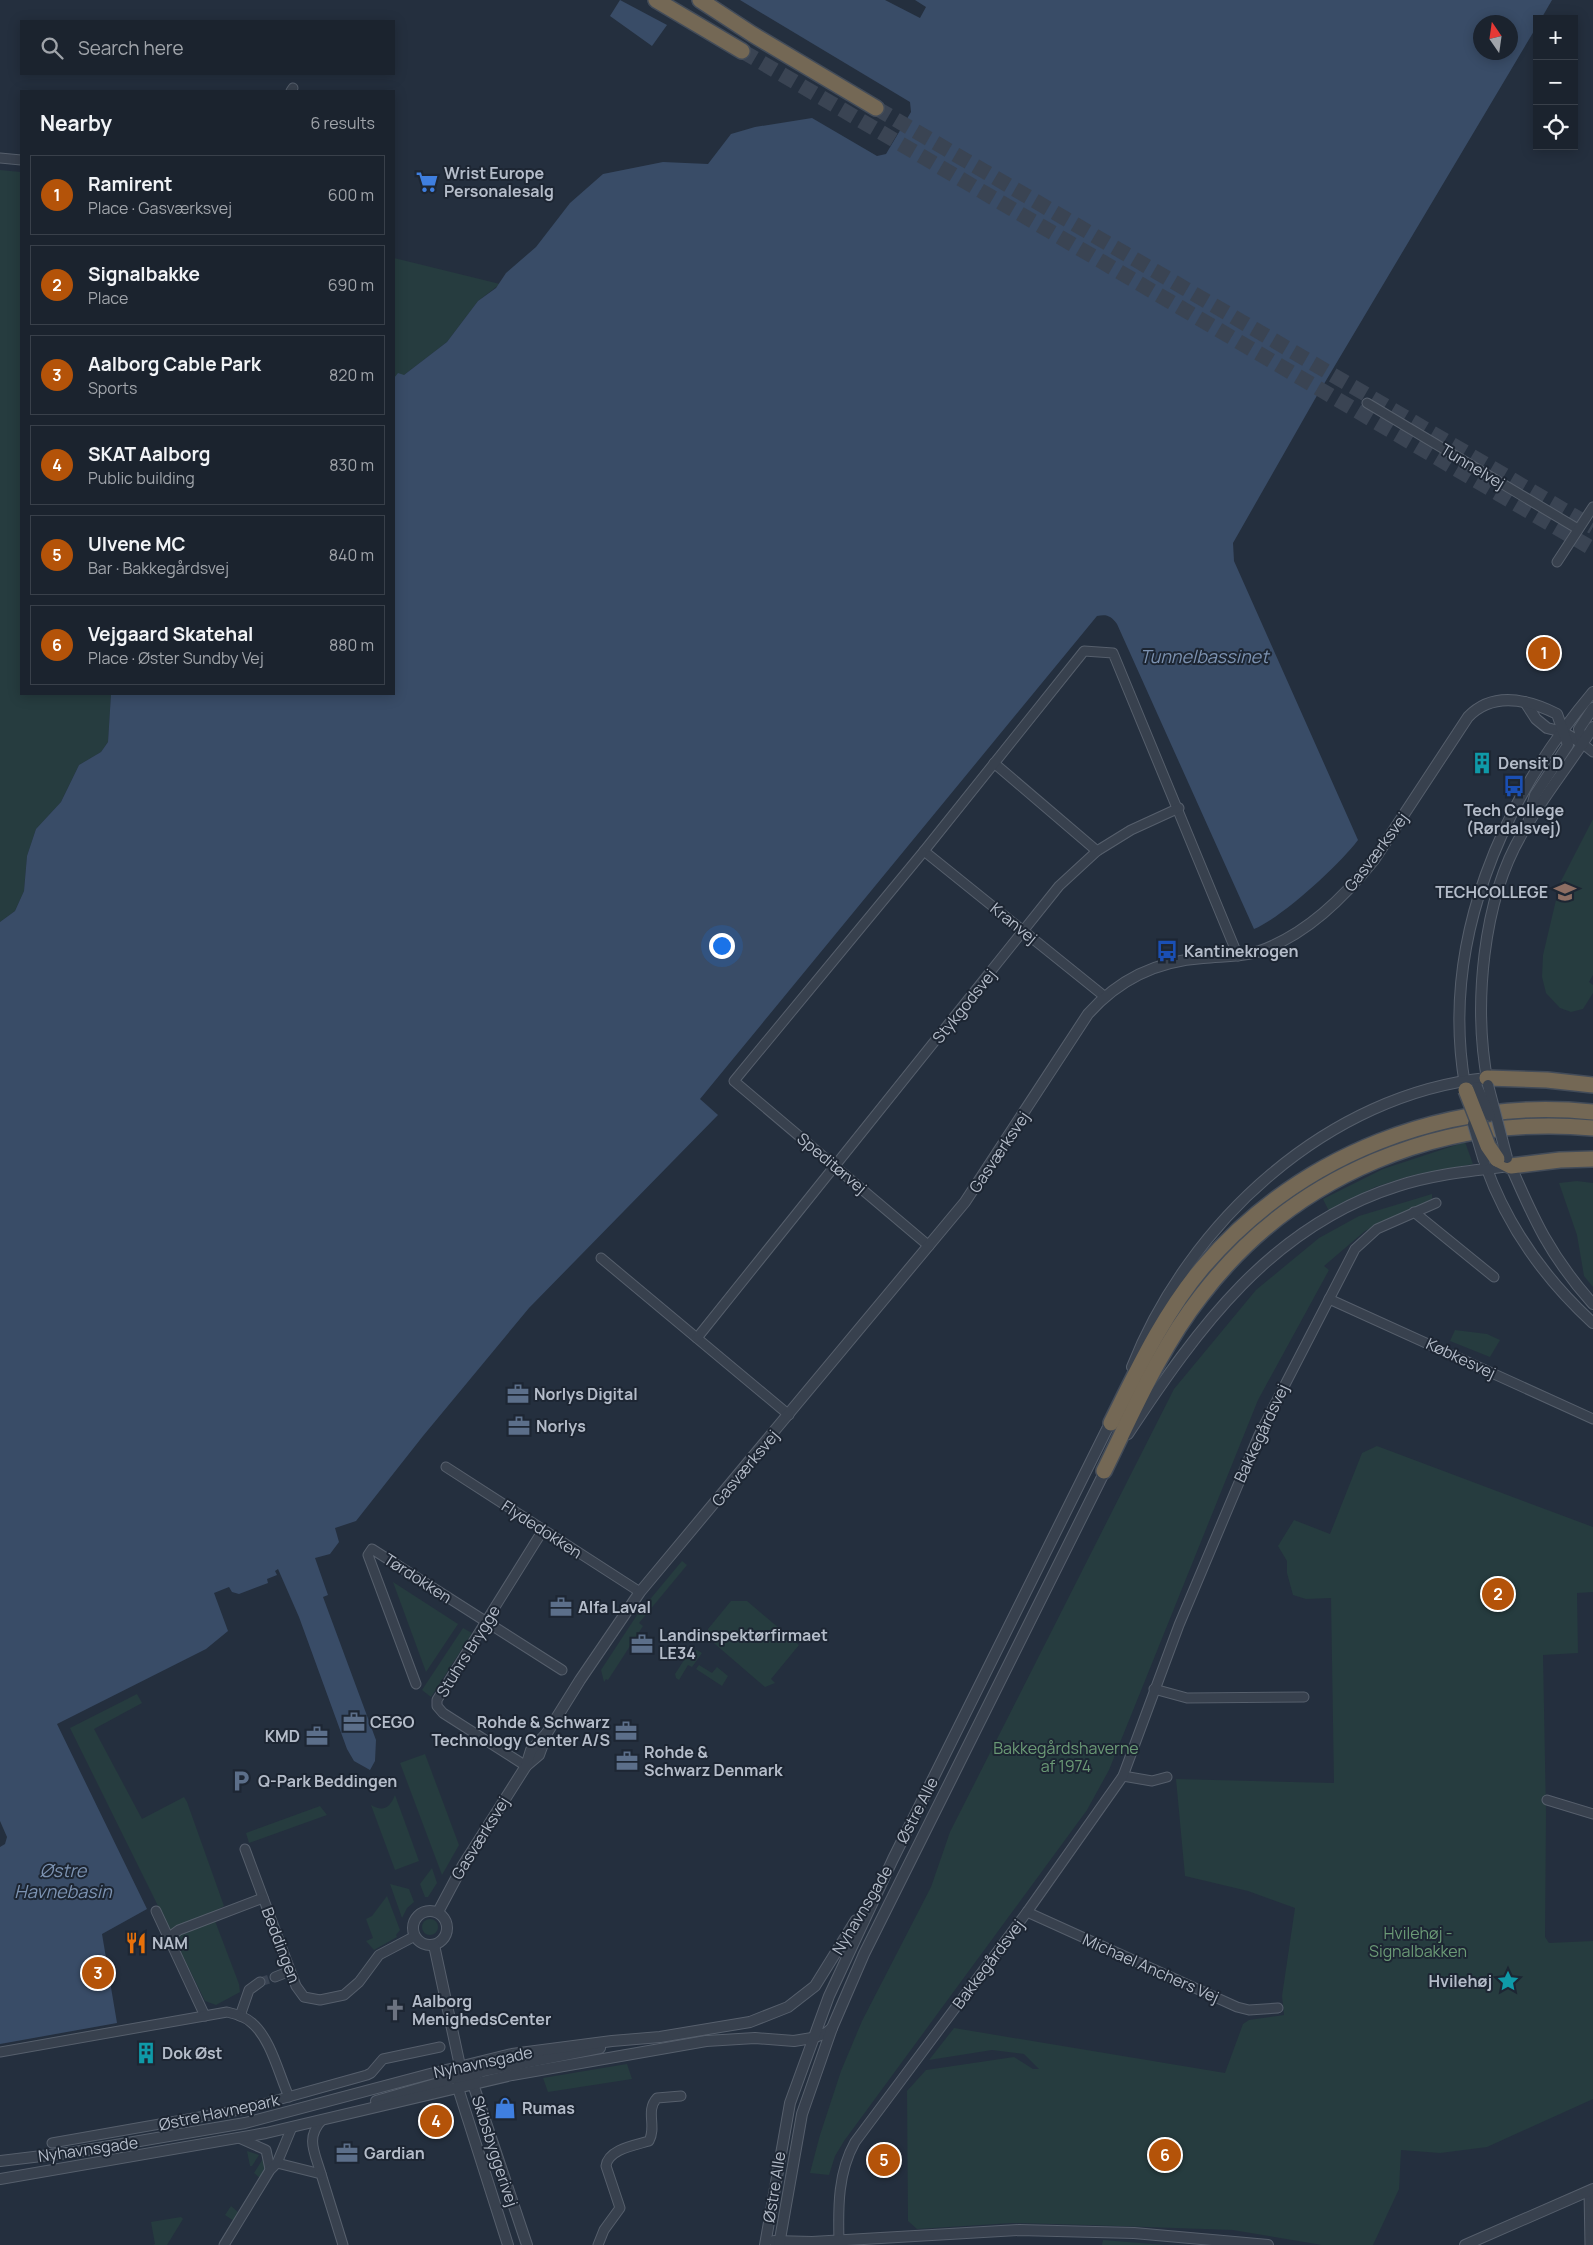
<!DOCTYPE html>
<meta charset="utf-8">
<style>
:root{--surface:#1b232e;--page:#242b36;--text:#f1f3f6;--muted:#a0a4aa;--line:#39404a;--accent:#b45309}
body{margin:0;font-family:Manrope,sans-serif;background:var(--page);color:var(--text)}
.controls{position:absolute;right:15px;top:15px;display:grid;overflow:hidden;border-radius:0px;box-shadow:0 2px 12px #0003}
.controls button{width:45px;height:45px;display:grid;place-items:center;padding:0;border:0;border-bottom:1px solid var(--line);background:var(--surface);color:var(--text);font:25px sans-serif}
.compass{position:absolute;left:1473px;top:15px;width:45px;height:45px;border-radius:50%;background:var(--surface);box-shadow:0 2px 12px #0003;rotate:347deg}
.you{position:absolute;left:721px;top:945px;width:18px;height:18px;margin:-12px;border:4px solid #fff;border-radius:50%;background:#1a73e8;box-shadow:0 0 0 8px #1a73e833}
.badge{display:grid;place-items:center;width:32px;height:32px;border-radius:50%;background:var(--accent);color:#fff;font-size:16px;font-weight:700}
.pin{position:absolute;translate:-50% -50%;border:2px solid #fff;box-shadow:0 1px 5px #0006}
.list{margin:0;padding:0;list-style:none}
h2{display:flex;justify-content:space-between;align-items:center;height:65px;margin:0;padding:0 20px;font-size:21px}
h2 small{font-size:16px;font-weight:400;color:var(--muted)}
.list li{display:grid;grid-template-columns:32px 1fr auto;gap:15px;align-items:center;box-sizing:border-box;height:80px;margin:0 10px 10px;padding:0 10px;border:1px solid var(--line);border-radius:0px}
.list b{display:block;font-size:19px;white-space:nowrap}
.list p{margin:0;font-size:16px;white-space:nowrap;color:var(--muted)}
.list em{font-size:16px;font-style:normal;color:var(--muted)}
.icon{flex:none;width:28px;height:28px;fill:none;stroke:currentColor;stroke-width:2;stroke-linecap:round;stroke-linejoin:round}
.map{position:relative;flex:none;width:1593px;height:2245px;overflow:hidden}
.search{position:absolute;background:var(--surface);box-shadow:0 2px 12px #0003;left:20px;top:20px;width:375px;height:55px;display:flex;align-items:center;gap:12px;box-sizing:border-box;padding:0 18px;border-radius:0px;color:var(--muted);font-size:19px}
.panel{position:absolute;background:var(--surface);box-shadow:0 2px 12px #0003;left:20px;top:90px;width:375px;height:605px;border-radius:0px}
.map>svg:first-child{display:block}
.green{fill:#263c3f}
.water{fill:#394c67;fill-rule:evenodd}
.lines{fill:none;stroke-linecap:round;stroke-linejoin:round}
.minor-tunnel{stroke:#3a4453;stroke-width:9;stroke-dasharray:9 4.5;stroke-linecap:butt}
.motorway-tunnel{stroke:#3a4453;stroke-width:15;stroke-dasharray:15 8;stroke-linecap:butt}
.minor-casing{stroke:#565f6c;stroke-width:11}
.tertiary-casing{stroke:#565f6c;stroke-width:12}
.motorway-casing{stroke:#434c59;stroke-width:18}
.minor{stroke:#38414e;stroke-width:9}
.tertiary{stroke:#38414e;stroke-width:10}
.motorway{stroke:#746855;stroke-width:15}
.tertiary-bridge-casing{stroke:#565f6c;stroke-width:12;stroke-linecap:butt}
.motorway-bridge-casing{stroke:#434c59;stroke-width:18;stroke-linecap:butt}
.tertiary-bridge{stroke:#38414e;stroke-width:10}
.motorway-bridge{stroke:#746855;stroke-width:15}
.labels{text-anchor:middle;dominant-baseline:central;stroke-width:4;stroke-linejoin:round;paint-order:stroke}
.poi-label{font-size:16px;font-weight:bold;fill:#b4bcc9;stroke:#1d2633;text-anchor:start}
.street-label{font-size:16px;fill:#b4bcc9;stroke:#1d2633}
.park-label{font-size:16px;fill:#6b9a76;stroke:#1d2633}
.water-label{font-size:18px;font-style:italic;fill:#7c92b1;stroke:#1d2633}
</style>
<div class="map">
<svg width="1593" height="2245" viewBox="0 0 1593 2245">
<rect width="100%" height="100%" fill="#242f3e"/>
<g class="green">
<polygon points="0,170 21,172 21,694 111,694 108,742 101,752 79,765 61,802 36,829 27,856 24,891 15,911 0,922"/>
<polygon points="394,258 500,284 478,301 447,342 404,375 394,378"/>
<polygon points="1593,819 1593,975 1589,982 1593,985 1593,993 1583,1009 1571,1012 1560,1008 1546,993 1542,977 1543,955 1560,883"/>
<polygon points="1465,1142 1473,1164 1414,1175 1375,1187 1329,1211 1323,1199 1383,1169"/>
<polygon points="1577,1181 1593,1183 1593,1287 1584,1276 1577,1235 1559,1183"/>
<polygon points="1432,1194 1432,1199 1365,1231 1324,1266 1329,1270 1258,1400 1109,1770 1087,1810 844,2141 835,2156 829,2175 810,2173 820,2135 841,2071 862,2021 931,1887 950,1832 1174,1389 1256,1290 1319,1238 1359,1216"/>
<polygon points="1455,1330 1487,1334 1500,1340 1490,1357 1450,1341"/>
<polygon points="1377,1446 1593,1527 1593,1592 1577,1593 1578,1653 1543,1655 1546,1813 1545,1937 1549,1943 1593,1941 1593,2099 1487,2147 1440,2153 1401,2150 1399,2189 1373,2245 1322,2245 1233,2230 1088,2225 1012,2223 917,2229 908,2221 907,2091 926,2070 1014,2057 1033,2069 1039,2069 1024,2054 992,2050 929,2060 954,2028 1225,2073 1243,2024 1249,2020 1284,2015 1282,1996 1295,1908 1248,1891 1185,1876 1176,1779 1334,1783 1331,1598 1306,1599 1293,1595 1287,1573 1287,1561 1278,1546 1294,1520 1330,1534 1362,1453"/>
<polygon points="682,1561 687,1565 639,1623 643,1626 608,1680 606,1679 604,1682 601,1670 637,1615"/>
<polygon points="393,1582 458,1624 426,1672"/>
<polygon points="731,1601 747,1601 799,1645 771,1679 775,1683 765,1687 708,1638 708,1629"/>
<polygon points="463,1628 472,1633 431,1697 422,1690"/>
<polygon points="697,1650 702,1653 692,1667 688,1665 679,1680 676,1678 675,1674 690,1651"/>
<polygon points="699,1665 712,1673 717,1667 728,1676 722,1686 696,1669"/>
<polygon points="137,1694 142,1703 94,1729 142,1819 184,1797 187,1802 224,1906 212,1913 239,1984 240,1992 216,2005 205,2001 70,1728"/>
<polygon points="425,1754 459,1845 442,1875 400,1763"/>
<path d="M395,1795L419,1861L395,1870L371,1805C383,1812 390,1808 395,1795Z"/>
<polygon points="320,1806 327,1815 249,1843 246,1833"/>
<polygon points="432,1868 437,1883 428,1897 425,1897 420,1884"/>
<polygon points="390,1884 409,1889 414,1902 407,1908 402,1918"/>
<polygon points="387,1896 400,1930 396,1935 397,1937 374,1950 366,1941 373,1938 366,1919 372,1916"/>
<circle cx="430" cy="1927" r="8"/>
<polygon points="627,2064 632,2079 548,2092 543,2078"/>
<polygon points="247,2151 259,2155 252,2166 250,2166"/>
<polygon points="264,2157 267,2166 261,2179 254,2173"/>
<polygon points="231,2206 239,2213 234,2221 225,2215"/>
<polygon points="181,2217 183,2219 167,2245 153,2245 155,2244 151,2222"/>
<polygon points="1103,2240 1165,2245 1102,2245"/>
</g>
<g class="water">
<polygon points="620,0 667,25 652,46 610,16"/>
<path d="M740,0H885L920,18L926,7L915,0H1552L1541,19H1537V26L1315,399L1233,543L1234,561L1358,840C1339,865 1283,917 1254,929L1117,624C1111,616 1107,614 1097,616L700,1099L718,1115L529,1308L423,1436L356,1521L335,1528L339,1542L330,1554L315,1558L328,1595L323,1597L376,1740L375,1761L370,1770L354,1761L347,1749L299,1617L278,1569L275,1571L277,1575L267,1579L268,1583L239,1594L232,1592L229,1587L214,1593L228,1631L206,1649L57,1724L147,1909L102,1934L117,2023L0,2044V1847L5,1844L7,1837L0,1821V922L15,911L24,891L27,856L36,829L61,802L79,765L101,752L108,742L111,694H394V378L398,373L404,375L447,342L478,301L496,288L506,273L536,247L570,203L603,174L663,162L708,164L731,134L755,127L812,118L877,156L886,154L911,112L910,102ZM1510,22V52H1480V22Z"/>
</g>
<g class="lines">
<polyline class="minor-tunnel" points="260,1982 275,1977"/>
<g class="motorway-tunnel">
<polyline points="742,51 1593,549"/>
<polyline points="876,108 1593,527"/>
</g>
<g class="minor-casing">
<g id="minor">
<polyline points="291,91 293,88"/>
<polyline points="0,158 21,160"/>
<polyline points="1367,403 1578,529"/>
<polyline points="1557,562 1593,507"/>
<polyline points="1583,744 1593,752"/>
<polyline points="994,763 1097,851"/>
<polyline points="924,851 1104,996"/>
<polyline points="1414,1212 1494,1277"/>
<polyline points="929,1246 734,1081 924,851 1084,651 1113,653 1238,956"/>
<polyline points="601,1258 789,1415"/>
<polyline points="1329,1299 1593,1419"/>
<polyline points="697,1338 1059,886 1097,851 1131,830 1179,808"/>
<polyline points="446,1467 640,1592"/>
<polyline points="416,1684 368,1555 372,1549 562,1670"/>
<polyline points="1154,1689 1187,1698 1304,1697"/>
<polyline points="526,1766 443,1713 437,1706 437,1700 543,1530"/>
<polyline points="1123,1776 1152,1781 1167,1777"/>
<polyline points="1547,1800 1593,1814"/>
<polyline points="245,1849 296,1986 304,1997 320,2000 344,1995 359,1982 379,1955 415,1936"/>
<polyline points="156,1911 205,2016"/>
<polyline points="1027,1912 1237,2007 1249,2010 1278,2008"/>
<polyline points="168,1938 179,1930 263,1898"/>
<polyline points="275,1977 290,1971"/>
<polyline points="240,2016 249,1990 260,1982"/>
<path d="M0,2052L227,2012C236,2014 246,2017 252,2023C271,2039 279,2075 289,2097"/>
<polyline points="239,2138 266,2150 270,2169"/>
<polyline points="52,2143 245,2109 367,2075 371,2073 383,2059 440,2047"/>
<polyline points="277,2163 321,2174 343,2245"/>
<path d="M321,2174C315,2153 305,2138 322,2120"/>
<polyline points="1589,2191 1590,2245"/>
<path d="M839,2241C838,2207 838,2172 855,2142L1027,1912L1123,1776L1179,1625L1259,1435L1355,1249L1377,1229L1436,1203"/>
<polyline points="224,2245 270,2170 277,2163 292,2127"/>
<path d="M598,2245L604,2230L620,2208L606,2166C608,2149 636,2145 649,2141C657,2126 645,2111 657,2098L681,2096"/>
</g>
</g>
<g class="tertiary-casing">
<g id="tertiary">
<polyline points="1525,702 1536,719 1547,728 1563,732 1583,744"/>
<polyline points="1583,744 1579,729 1593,708"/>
<path d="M1488,1084C1473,1007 1482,900 1523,832C1544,795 1571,763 1593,727"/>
<path d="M1465,1085C1440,942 1502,800 1593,692"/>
<path d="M1509,1162C1534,1220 1550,1256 1593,1304"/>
<path d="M1485,1164C1507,1226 1545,1279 1593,1323"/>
<path d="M1132,1367C1189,1222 1328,1094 1487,1078"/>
<path d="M1128,1434C1198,1328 1271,1226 1398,1186C1434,1174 1472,1171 1510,1166"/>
<path d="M526,1766L539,1755L547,1733L580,1680L640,1592L965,1202L1088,1014C1118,980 1157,961 1203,958C1222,956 1242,957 1260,951C1307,934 1343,898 1374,860L1468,717C1493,691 1527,699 1557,714L1568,745L1535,795L1528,823"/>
<circle cx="430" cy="1928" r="17"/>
<polyline points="438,1912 462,1867 526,1766 531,1750 547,1733"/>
<polyline points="434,1945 460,2066 458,2088 508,2245"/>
<polyline points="471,2078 527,2245"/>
<polyline points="458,2087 463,2079 483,2071 600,2048"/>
<polyline points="376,2101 449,2080 455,2076 460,2067"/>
<polyline points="0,2161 75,2152 245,2123 430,2074 512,2054 612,2041 660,2037 750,2022 788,2007 815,1986 856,1920"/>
<polyline points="0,2179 266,2133 512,2075 706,2041 755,2038 794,2041 812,2038 826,2033 832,2028"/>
<polyline points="774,2241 812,2242 1019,2230 1134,2233 1268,2245"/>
<polyline points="765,2245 790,2103 829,1996 893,1859 1113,1417"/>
<polyline points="779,2245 802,2114 832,2028 864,1954 1107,1467"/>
<polyline points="1465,2245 1593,2189"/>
</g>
</g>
<g class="motorway-casing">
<g id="motorway">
<polyline points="656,0 742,51"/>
<polyline points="700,0 752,34 876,108"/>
<polyline points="1487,1078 1547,1080 1593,1085"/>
<polyline points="1497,1159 1511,1166 1560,1160 1593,1159"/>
<path d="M1111,1423C1138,1369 1164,1313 1203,1267C1300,1154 1446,1097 1593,1112"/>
<path d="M1104,1471C1133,1412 1160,1348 1201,1296C1294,1174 1442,1114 1593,1128"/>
</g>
</g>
<use href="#minor" class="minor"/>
<use href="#tertiary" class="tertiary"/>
<use href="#motorway" class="motorway"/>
<g class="tertiary-bridge-casing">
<g id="tertiary-bridge">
<polyline points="1488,1085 1507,1158"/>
<polyline points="1477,1087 1490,1116"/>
<polyline points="1473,1124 1484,1161"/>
</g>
</g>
<g class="motorway-bridge-casing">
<polyline id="motorway-bridge" points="1466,1090 1488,1146 1497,1159"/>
</g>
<use href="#tertiary-bridge" class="tertiary-bridge"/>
<use href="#motorway-bridge" class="motorway-bridge"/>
</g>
<defs>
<g id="supermarket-bare" transform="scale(1.725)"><path d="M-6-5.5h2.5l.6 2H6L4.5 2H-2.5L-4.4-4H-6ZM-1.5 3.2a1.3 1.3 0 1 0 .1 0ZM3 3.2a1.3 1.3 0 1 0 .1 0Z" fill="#3f7fe0" stroke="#1d2633" stroke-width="2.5" paint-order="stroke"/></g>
<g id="building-bare" transform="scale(1.725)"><path d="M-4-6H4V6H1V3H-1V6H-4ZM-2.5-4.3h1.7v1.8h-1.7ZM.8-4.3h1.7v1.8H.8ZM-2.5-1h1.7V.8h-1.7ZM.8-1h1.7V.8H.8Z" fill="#0f9aa8" stroke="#1d2633" stroke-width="2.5" paint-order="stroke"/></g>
<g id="bus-bare" transform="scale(1.725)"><path d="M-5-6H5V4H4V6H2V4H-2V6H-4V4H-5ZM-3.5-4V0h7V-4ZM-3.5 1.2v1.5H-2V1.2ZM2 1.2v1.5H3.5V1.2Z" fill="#1a4fb4" stroke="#1d2633" stroke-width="2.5" paint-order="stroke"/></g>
<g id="university-bare" transform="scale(1.725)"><path d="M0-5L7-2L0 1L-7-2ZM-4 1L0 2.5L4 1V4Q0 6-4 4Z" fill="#8d6e63" stroke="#1d2633" stroke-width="2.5" paint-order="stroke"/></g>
<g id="office-bare" transform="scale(1.725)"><path d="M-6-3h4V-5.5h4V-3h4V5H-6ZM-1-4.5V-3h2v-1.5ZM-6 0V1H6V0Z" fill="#5c6f8a" stroke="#1d2633" stroke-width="2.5" paint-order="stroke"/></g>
<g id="parking-bare" transform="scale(1.725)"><path d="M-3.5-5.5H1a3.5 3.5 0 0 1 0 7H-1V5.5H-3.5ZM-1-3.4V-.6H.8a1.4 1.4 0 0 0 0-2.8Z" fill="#5c6f8a" stroke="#1d2633" stroke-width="2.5" paint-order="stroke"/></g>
<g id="restaurant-bare" transform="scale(1.725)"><path d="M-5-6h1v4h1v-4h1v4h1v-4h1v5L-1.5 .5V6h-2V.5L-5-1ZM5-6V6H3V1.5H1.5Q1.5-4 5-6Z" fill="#e8710a" stroke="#1d2633" stroke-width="2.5" paint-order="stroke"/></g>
<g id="sight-bare" transform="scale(1.725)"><path d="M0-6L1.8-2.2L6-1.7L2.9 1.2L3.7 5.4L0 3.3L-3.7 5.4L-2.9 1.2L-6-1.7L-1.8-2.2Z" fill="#0f9aa8" stroke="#1d2633" stroke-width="2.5" paint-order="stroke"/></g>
<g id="church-bare" transform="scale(1.725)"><path d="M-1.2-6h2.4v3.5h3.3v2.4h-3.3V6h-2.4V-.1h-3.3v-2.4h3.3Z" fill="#6b7280" stroke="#1d2633" stroke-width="2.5" paint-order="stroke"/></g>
<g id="shop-bare" transform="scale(1.725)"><path d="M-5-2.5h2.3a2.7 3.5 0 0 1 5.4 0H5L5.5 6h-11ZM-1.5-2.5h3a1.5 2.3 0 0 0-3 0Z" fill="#3f7fe0" stroke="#1d2633" stroke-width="2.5" paint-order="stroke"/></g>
</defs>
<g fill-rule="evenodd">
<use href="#supermarket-bare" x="427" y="182"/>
<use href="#building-bare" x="1482" y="763"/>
<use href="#bus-bare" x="1514" y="786"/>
<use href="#university-bare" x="1565" y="892"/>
<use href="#bus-bare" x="1167" y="951"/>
<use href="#office-bare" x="518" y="1394"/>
<use href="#office-bare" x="519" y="1426"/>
<use href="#office-bare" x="561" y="1607"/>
<use href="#office-bare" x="642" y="1644"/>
<use href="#office-bare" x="354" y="1722"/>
<use href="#office-bare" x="626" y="1731"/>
<use href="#office-bare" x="317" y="1736"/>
<use href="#office-bare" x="627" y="1761"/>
<use href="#parking-bare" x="241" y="1781"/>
<use href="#restaurant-bare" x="136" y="1943"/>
<use href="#sight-bare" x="1508" y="1981"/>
<use href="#church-bare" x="395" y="2010"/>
<use href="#building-bare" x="146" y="2053"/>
<use href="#shop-bare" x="505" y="2108"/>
<use href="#office-bare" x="347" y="2153"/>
</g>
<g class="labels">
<g class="poi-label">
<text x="444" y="173">Wrist Europe<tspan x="444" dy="18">Personalesalg</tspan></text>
<text x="1498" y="763">Densit D</text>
<text x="1514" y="810" text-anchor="middle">Tech College<tspan x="1514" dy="18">(Rørdalsvej)</tspan></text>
<text x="1548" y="892" text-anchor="end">TECHCOLLEGE</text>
<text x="1184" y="951">Kantinekrogen</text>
<text x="534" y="1394">Norlys Digital</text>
<text x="536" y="1426">Norlys</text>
<text x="578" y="1607">Alfa Laval</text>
<text x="659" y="1635">Landinspektørfirmaet<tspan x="659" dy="18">LE34</tspan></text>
<text x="370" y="1722">CEGO</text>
<text x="610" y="1722" text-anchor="end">Rohde &amp; Schwarz<tspan x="610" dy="18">Technology Center A/S</tspan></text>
<text x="300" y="1736" text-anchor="end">KMD</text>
<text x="644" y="1752">Rohde &amp;<tspan x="644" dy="18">Schwarz Denmark</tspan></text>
<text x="258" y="1781">Q-Park Beddingen</text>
<text x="152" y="1943">NAM</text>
<text x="1492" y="1981" text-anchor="end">Hvilehøj</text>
<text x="412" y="2001">Aalborg<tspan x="412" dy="18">MenighedsCenter</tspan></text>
<text x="162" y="2053">Dok Øst</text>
<text x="522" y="2108">Rumas</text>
<text x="364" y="2153">Gardian</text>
</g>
<g class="street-label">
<text transform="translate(1473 466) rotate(31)">Tunnelvej</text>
<text transform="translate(1376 852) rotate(-53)">Gasværksvej</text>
<text transform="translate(1014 923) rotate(39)">Kranvej</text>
<text transform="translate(964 1006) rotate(-51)">Stykgodsvej</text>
<text transform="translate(999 1152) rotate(-56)">Gasværksvej</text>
<text transform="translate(832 1163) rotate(40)">Speditørvej</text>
<text transform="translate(1461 1358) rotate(25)">Købkesvej</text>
<text transform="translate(1261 1433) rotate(-65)">Bakkegårdsvej</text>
<text transform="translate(745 1468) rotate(-50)">Gasværksvej</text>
<text transform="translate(542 1529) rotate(33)">Flydedokken</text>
<text transform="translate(418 1578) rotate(33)">Tørdokken</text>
<text transform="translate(468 1651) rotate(-58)">Stuhrs Brygge</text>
<text transform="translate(917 1810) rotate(-63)">Østre Alle</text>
<text transform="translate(480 1838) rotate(-58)">Gasværksvej</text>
<text transform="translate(862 1910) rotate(-59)">Nyhavnsgade</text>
<text transform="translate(281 1945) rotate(69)">Beddingen</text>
<text transform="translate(988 1964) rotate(-53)">Bakkegårdsvej</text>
<text transform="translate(1151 1968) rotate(24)">Michael Anchers Vej</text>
<text transform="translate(483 2062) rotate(-12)">Nyhavnsgade</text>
<text transform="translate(219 2112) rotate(-12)">Østre Havnepark</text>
<text transform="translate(88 2149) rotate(-8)">Nyhavnsgade</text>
<text transform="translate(495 2151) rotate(72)">Skibsbyggerivej</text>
<text transform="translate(774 2187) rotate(-81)">Østre Alle</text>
</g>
<g class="park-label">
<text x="1066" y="1748">Bakkegårdshaverne<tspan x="1066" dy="18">af 1974</tspan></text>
<text x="1418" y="1933">Hvilehøj -<tspan x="1418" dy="18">Signalbakken</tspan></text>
</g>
<g class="water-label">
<text x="1204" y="656">Tunnelbassinet</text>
<text x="63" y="1870">Østre<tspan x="63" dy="21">Havnebasin</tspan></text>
</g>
</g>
</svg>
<div class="controls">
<button>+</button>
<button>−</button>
<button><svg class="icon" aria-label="locate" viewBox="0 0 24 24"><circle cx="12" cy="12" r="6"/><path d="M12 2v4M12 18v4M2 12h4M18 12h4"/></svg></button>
</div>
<svg class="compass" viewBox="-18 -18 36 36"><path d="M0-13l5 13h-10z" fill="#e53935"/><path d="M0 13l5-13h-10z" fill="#a0a4aa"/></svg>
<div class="you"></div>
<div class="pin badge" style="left:1544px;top:653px">1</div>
<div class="pin badge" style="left:1498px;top:1594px">2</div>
<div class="pin badge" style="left:98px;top:1973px">3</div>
<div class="pin badge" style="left:436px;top:2121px">4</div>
<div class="pin badge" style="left:884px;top:2160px">5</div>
<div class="pin badge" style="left:1165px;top:2155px">6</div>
<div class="search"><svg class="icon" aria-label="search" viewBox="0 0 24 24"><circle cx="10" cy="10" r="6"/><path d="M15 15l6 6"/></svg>Search here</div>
<section class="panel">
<h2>Nearby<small>6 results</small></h2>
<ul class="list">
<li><span class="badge">1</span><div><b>Ramirent</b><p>Place · Gasværksvej</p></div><em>600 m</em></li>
<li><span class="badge">2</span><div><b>Signalbakke</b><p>Place</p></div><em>690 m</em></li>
<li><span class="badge">3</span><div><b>Aalborg Cable Park</b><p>Sports</p></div><em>820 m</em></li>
<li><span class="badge">4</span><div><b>SKAT Aalborg</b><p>Public building</p></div><em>830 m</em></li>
<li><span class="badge">5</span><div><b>Ulvene MC</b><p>Bar · Bakkegårdsvej</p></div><em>840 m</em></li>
<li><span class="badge">6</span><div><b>Vejgaard Skatehal</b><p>Place · Øster Sundby Vej</p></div><em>880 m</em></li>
</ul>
</section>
</div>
